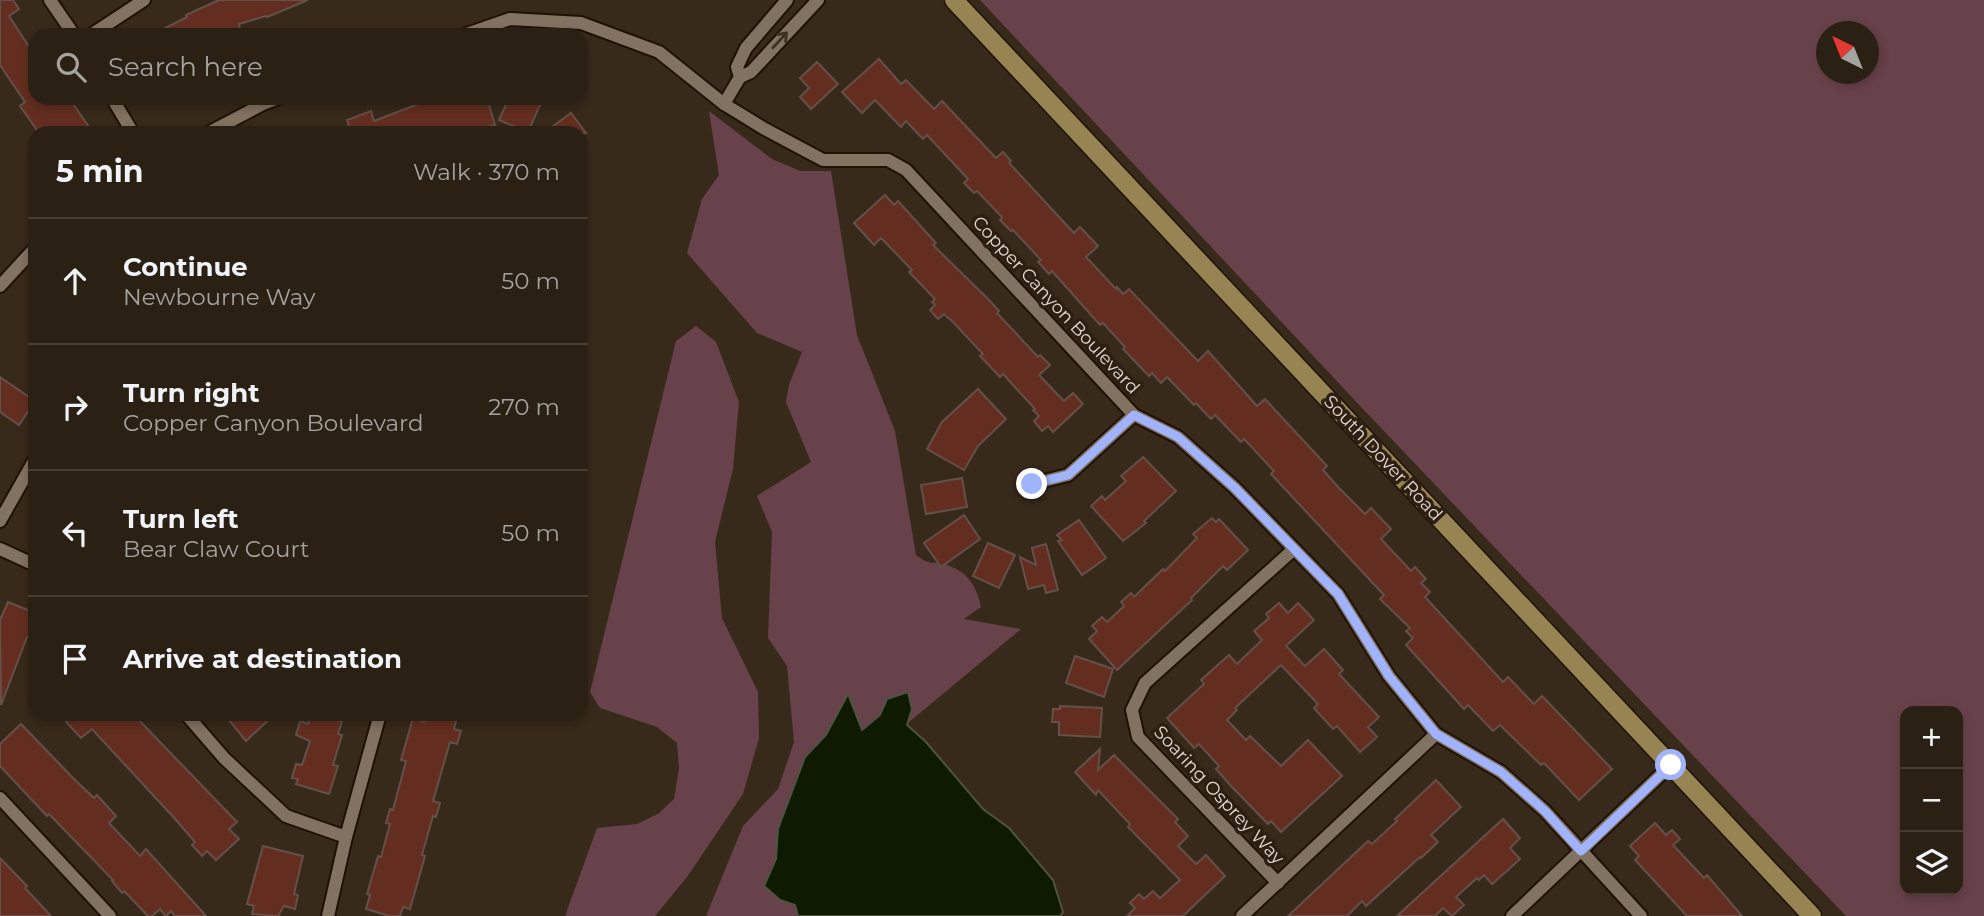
<!DOCTYPE html>
<meta charset="utf-8">
<style>
:root{--surface:#2a2014;--page:#32281d;--text:#f1f3f6;--muted:#a5a3a0;--line:#463e34}
body{margin:0;font-family:Montserrat,sans-serif;background:var(--page);color:var(--text)}
.controls{position:absolute;right:21px;bottom:21px;display:grid;overflow:hidden;border-radius:14px;box-shadow:0 4px 10px #0003}
.controls button{width:63px;height:63px;display:grid;place-items:center;padding:0;border:0;border-bottom:2px solid var(--line);background:var(--surface);color:var(--text);font:35px sans-serif}
.compass{position:absolute;left:1816px;top:21px;width:63px;height:63px;border-radius:50%;background:var(--surface);box-shadow:0 4px 10px #0003;rotate:317deg}
.stop{position:absolute;width:21px;height:21px;margin:-16px;border:5px solid #a1b3fd;border-radius:50%;background:#fff}
.stop.end{background:#a1b3fd;border-color:#fff;box-shadow:0 2px 7px #0008}
.list{margin:0;padding:0;list-style:none}
h2{display:flex;justify-content:space-between;align-items:center;height:91px;margin:0;padding:0 28px;font-size:30px}
h2 small{font-size:23px;font-weight:400;color:var(--muted)}
.list li{display:grid;grid-template-columns:46px 1fr auto;gap:21px;align-items:center;box-sizing:border-box;height:126px;padding:0 28px;border-top:2px solid var(--line)}
.list b{display:block;font-size:26px;white-space:nowrap}
.list p{margin:0;font-size:23px;white-space:nowrap;color:var(--muted)}
.list em{font-size:23px;font-style:normal;color:var(--muted)}
.icon{flex:none;width:38px;height:38px;fill:none;stroke:currentColor;stroke-width:2;stroke-linecap:round;stroke-linejoin:round}
.map{position:relative;flex:none;width:1984px;height:916px;overflow:hidden}
.search{position:absolute;background:var(--surface);box-shadow:0 4px 10px #0003;left:28px;top:28px;width:560px;height:77px;display:flex;align-items:center;gap:18px;box-sizing:border-box;padding:0 24px;border-radius:21px;color:var(--muted);font-size:26px}
.panel{position:absolute;background:var(--surface);box-shadow:0 4px 10px #0003;left:28px;top:126px;width:560px;height:595px;border-radius:21px}
.map>svg:first-child{display:block}
.green{fill:#68424a;fill-rule:evenodd}
.water{fill:#0f1a02;stroke:#4e5340;stroke-width:2}
.building{fill:#632e1f;stroke:#654f49;stroke-width:2}
.lines{fill:none;stroke-linecap:round;stroke-linejoin:round}
.street-casing{stroke:#1f1205;stroke-width:16}
.secondary-casing{stroke:#1f1205;stroke-width:21}
.street{stroke:#827261;stroke-width:12}
.secondary{stroke:#968452;stroke-width:18}
.oneway{stroke:#3e3022}
.route{stroke:#a1b3fd;stroke-width:9}
.labels{text-anchor:middle;dominant-baseline:central;stroke-width:7;stroke-linejoin:round;paint-order:stroke}
.street-label{font-size:18px;fill:#e1d8cf;stroke:#2d2012}
</style>
<div class="map">
<svg width="1984" height="916" viewBox="0 0 1984 916">
<rect width="100%" height="100%" fill="#382a1b"/>
<g class="green">
<path d="M980,0H1984V916H1846L1362,408ZM1826,32H1868V74H1826ZM1905,711H1958V890H1905Z"/>
<path d="M709,111L772,159L800,171H831L857,335L895,431L916,555C932,567 932,560 947,565C968,572 977,587 981,607L964,619L1021,629L909,722L912,709L887,699L880,715L862,731L847,695L826,735L805,757L778,829L776,859L764,885L780,900L795,905L798,916H706L743,826L778,789L794,742L787,666L768,638L772,532L757,496L811,462L786,402L789,385L802,352L757,333L687,253L702,199L719,175Z"/>
<polygon points="696,326 716,342 739,402 733,469 715,542 722,618 758,692 759,738 743,794 687,877 655,916 565,916 597,828 637,824 658,814 674,799 679,768 677,743 657,727 600,708 590,692 676,341"/>
</g>
<polygon class="water" points="908,692 912,709 907,725 926,742 983,809 1009,828 1053,880 1063,912 1060,916 798,916 795,905 780,900 764,886 776,859 778,829 805,757 826,735 848,694 862,730 880,715 887,699"/>
<g class="building">
<polygon points="0,0 13,0 19,9 9,16 35,56 35,98 69,98 89,127 86,128 89,133 39,133 20,106 25,102 0,65"/>
<polygon points="219,0 308,0 267,17 266,16 239,24 240,30 225,35 152,35 187,17 186,15"/>
<polygon points="879,59 901,84 906,80 934,109 942,101 996,158 1003,152 1011,161 1009,163 1074,233 1080,227 1098,246 1086,257 1116,289 1117,287 1123,294 1129,289 1198,361 1208,351 1257,406 1265,399 1327,466 1323,470 1339,488 1365,514 1371,508 1391,529 1381,539 1411,571 1415,567 1426,579 1421,583 1430,592 1425,597 1503,682 1508,677 1534,704 1542,696 1612,769 1579,800 1544,763 1541,765 1500,725 1493,731 1468,705 1464,709 1406,645 1413,638 1406,631 1410,628 1380,599 1384,595 1271,474 1274,471 1244,439 1241,442 1215,415 1211,419 1196,403 1194,405 1167,377 1161,383 1152,373 1149,376 1123,349 1125,347 1103,323 1100,325 1052,271 1049,274 1038,262 1041,260 1013,230 1011,231 1000,220 1002,217 977,191 974,193 964,183 968,179 927,135 923,139 906,121 901,127 875,100 862,113 842,92"/>
<polygon points="817,62 838,84 811,109 800,97 809,88 800,78"/>
<polygon points="434,98 487,98 495,125 468,133 345,133 350,129 347,120 371,111 374,121"/>
<polygon points="509,98 543,98 528,132 499,120"/>
<polygon points="571,113 586,133 544,133"/>
<polygon points="885,195 894,205 898,201 936,243 933,245 989,300 999,311 997,313 1038,357 1040,355 1050,365 1039,375 1060,397 1064,401 1073,393 1083,404 1053,432 1048,426 1042,431 1034,421 1039,416 1033,410 1035,409 1003,374 1000,377 980,356 983,354 953,322 944,314 938,319 930,310 935,305 932,302 935,299 909,272 912,270 881,238 874,245 854,223"/>
<polygon points="0,377 35,401 19,425 0,412"/>
<polygon points="978,389 1006,419 978,446 964,470 927,449 942,422"/>
<polygon points="1143,457 1176,491 1144,521 1146,523 1123,541 1091,506 1102,496 1105,500 1126,481 1121,476"/>
<polygon points="962,478 967,507 926,514 921,485"/>
<polygon points="964,515 980,539 941,567 924,543"/>
<polygon points="1212,518 1216,522 1219,519 1248,550 1227,570 1223,566 1191,598 1192,600 1117,670 1089,639 1097,631 1092,626 1102,617 1107,622 1124,606 1121,602 1131,593 1134,597 1163,569 1165,571 1197,538 1193,534"/>
<polygon points="1079,520 1106,558 1082,575 1058,541 1062,540 1057,535"/>
<polygon points="988,543 1015,555 999,588 973,576"/>
<polygon points="1046,544 1058,590 1046,593 1044,585 1028,589 1020,557 1036,565 1032,548"/>
<polygon points="8,602 35,613 35,641 27,637 1,705 0,620"/>
<polygon points="1279,603 1288,613 1298,603 1314,620 1286,646 1305,666 1324,649 1343,670 1339,674 1379,717 1368,727 1377,737 1360,752 1337,726 1333,729 1314,708 1318,704 1281,665 1235,708 1237,710 1227,720 1246,740 1250,736 1281,766 1308,740 1342,776 1281,832 1271,821 1268,824 1231,786 1216,769 1219,766 1199,744 1194,748 1167,718 1204,684 1201,680 1229,655 1237,664 1262,640 1254,631 1269,618 1266,614"/>
<polygon points="1075,656 1113,669 1104,697 1066,683"/>
<polygon points="1060,706 1102,708 1100,737 1059,735 1059,722 1052,722 1053,709 1060,709"/>
<polygon points="74,714 133,714 237,822 229,829 239,839 216,860 207,851 202,856 192,845 195,842 176,820 92,729 81,738 66,722"/>
<polygon points="224,714 275,714 246,741"/>
<polygon points="311,714 342,721 338,734 342,735 333,765 338,766 329,794 296,784 298,779 292,778 296,764 302,765 310,741 296,735 300,721 308,724"/>
<polygon points="427,714 445,714 457,717 454,729 461,731 457,744 450,742 433,801 440,803 436,817 433,816 422,855 425,856 410,909 403,907 400,916 390,916 366,909 370,895 367,894 378,856 381,857 390,824 386,823 390,809 393,810 406,761 401,760 413,718 424,722"/>
<polygon points="21,724 76,781 94,798 97,795 116,816 109,823 140,856 146,849 206,916 175,916 171,911 166,916 160,909 152,916 148,916 124,891 122,893 112,881 113,880 49,814 47,816 0,766 0,744"/>
<polygon points="1100,749 1098,770 1114,755 1178,819 1175,822 1188,836 1178,846 1196,864 1206,855 1225,876 1183,916 1127,916 1135,908 1130,903 1139,894 1144,899 1153,891 1160,898 1180,880 1128,827 1130,824 1098,790 1096,795 1075,772"/>
<polygon points="1436,780 1461,807 1431,835 1438,842 1421,858 1420,857 1366,906 1362,901 1347,916 1288,916 1368,841 1372,844 1397,821 1395,819"/>
<polygon points="1503,819 1520,838 1510,848 1520,859 1509,869 1492,884 1484,875 1479,880 1477,878 1456,897 1464,905 1452,916 1443,908 1435,916 1397,916"/>
<polygon points="1655,823 1666,835 1672,830 1680,839 1673,845 1704,878 1707,875 1742,916 1687,916 1635,860 1639,856 1630,846"/>
<polygon points="263,846 303,856 294,894 298,895 295,909 284,906 278,916 252,914 254,906 247,904"/>
<polygon points="0,858 27,886 25,888 51,916 0,916"/>
</g>
<g class="lines">
<g class="street-casing">
<g id="street">
<polyline points="50,0 74,35"/>
<polyline points="91,35 144,0"/>
<polyline points="464,35 510,19 581,23 659,52 724,104 763,128 823,160 888,160 906,170 1134,415 1178,437 1235,488 1338,594 1389,676 1436,734 1501,772 1545,811 1641,916"/>
<polyline points="740,77 737,67 746,48 787,0"/>
<polyline points="112,98 133,133"/>
<polyline points="724,104 740,77 751,72 818,0"/>
<polyline points="208,133 263,104 279,98"/>
<polyline points="0,286 35,248"/>
<polyline points="1032,484 1068,475 1134,415"/>
<polyline points="0,521 35,459"/>
<polyline points="0,549 35,565"/>
<polyline points="186,714 224,758 286,816 346,837"/>
<polyline points="0,798 110,916"/>
<polyline points="1278,883 1138,737 1132,710 1145,683 1294,549"/>
<polyline points="328,916 346,837 380,714"/>
<polyline points="1242,916 1436,734"/>
<polyline points="1512,916 1671,765"/>
</g>
</g>
<g class="secondary-casing">
<polyline id="secondary" points="954,0 1812,916"/>
</g>
<use href="#street" class="street"/>
<use href="#secondary" class="secondary"/>
</g>
<defs><path id="oneway-shaft" d="M-6 0H5M1.5-3L5.5 0L1.5 3" fill="none" stroke-width="1.6" stroke-linecap="round" stroke-linejoin="round" transform="scale(1.75)"/></defs>
<use class="oneway" href="#oneway-shaft" transform="translate(780 40) rotate(-47)"/>
<g class="lines">
<polyline class="route" points="1032,484 1068,475 1134,415 1178,437 1235,488 1338,594 1389,676 1436,734 1501,772 1545,811 1581,851 1671,765"/>
</g>
<g class="labels">
<g class="street-label">
<text transform="translate(1056 305) rotate(47)">Copper Canyon Boulevard</text>
<text transform="translate(1383 458) rotate(47)">South Dover Road</text>
<text transform="translate(1219 795) rotate(47)">Soaring Osprey Way</text>
</g>
</g>
</svg>
<div class="controls">
<button>+</button>
<button>−</button>
<button><svg class="icon" aria-label="layers" viewBox="0 0 24 24"><path d="M12 4l9 5-9 5-9-5zM3 14l9 5 9-5"/></svg></button>
</div>
<svg class="compass" viewBox="-18 -18 36 36"><path d="M0-13l5 13h-10z" fill="#e53935"/><path d="M0 13l5-13h-10z" fill="#a5a3a0"/></svg>
<div class="stop" style="left:1671px;top:765px"></div>
<div class="stop end" style="left:1032px;top:484px"></div>
<div class="search"><svg class="icon" aria-label="search" viewBox="0 0 24 24"><circle cx="10" cy="10" r="6"/><path d="M15 15l6 6"/></svg>Search here</div>
<section class="panel">
<h2>5 min<small>Walk · 370 m</small></h2>
<ul class="list">
<li><svg class="icon" aria-label="ahead" viewBox="0 0 24 24"><path d="M12 20V5M6 11l6-6 6 6"/></svg><div><b>Continue</b><p>Newbourne Way</p></div><em>50 m</em></li>
<li><svg class="icon" aria-label="right" viewBox="0 0 24 24"><path d="M7 20v-9h11M14 6l5 5-5 5"/></svg><div><b>Turn right</b><p>Copper Canyon Boulevard</p></div><em>270 m</em></li>
<li><svg class="icon" aria-label="left" viewBox="0 0 24 24"><path d="M17 20v-9H6M10 6l-5 5 5 5"/></svg><div><b>Turn left</b><p>Bear Claw Court</p></div><em>50 m</em></li>
<li><svg class="icon" aria-label="arrive" viewBox="0 0 24 24"><path d="M6 21V4h12l-3 4 3 4H6"/></svg><div><b>Arrive at destination</b></div></li>
</ul>
</section>
</div>
